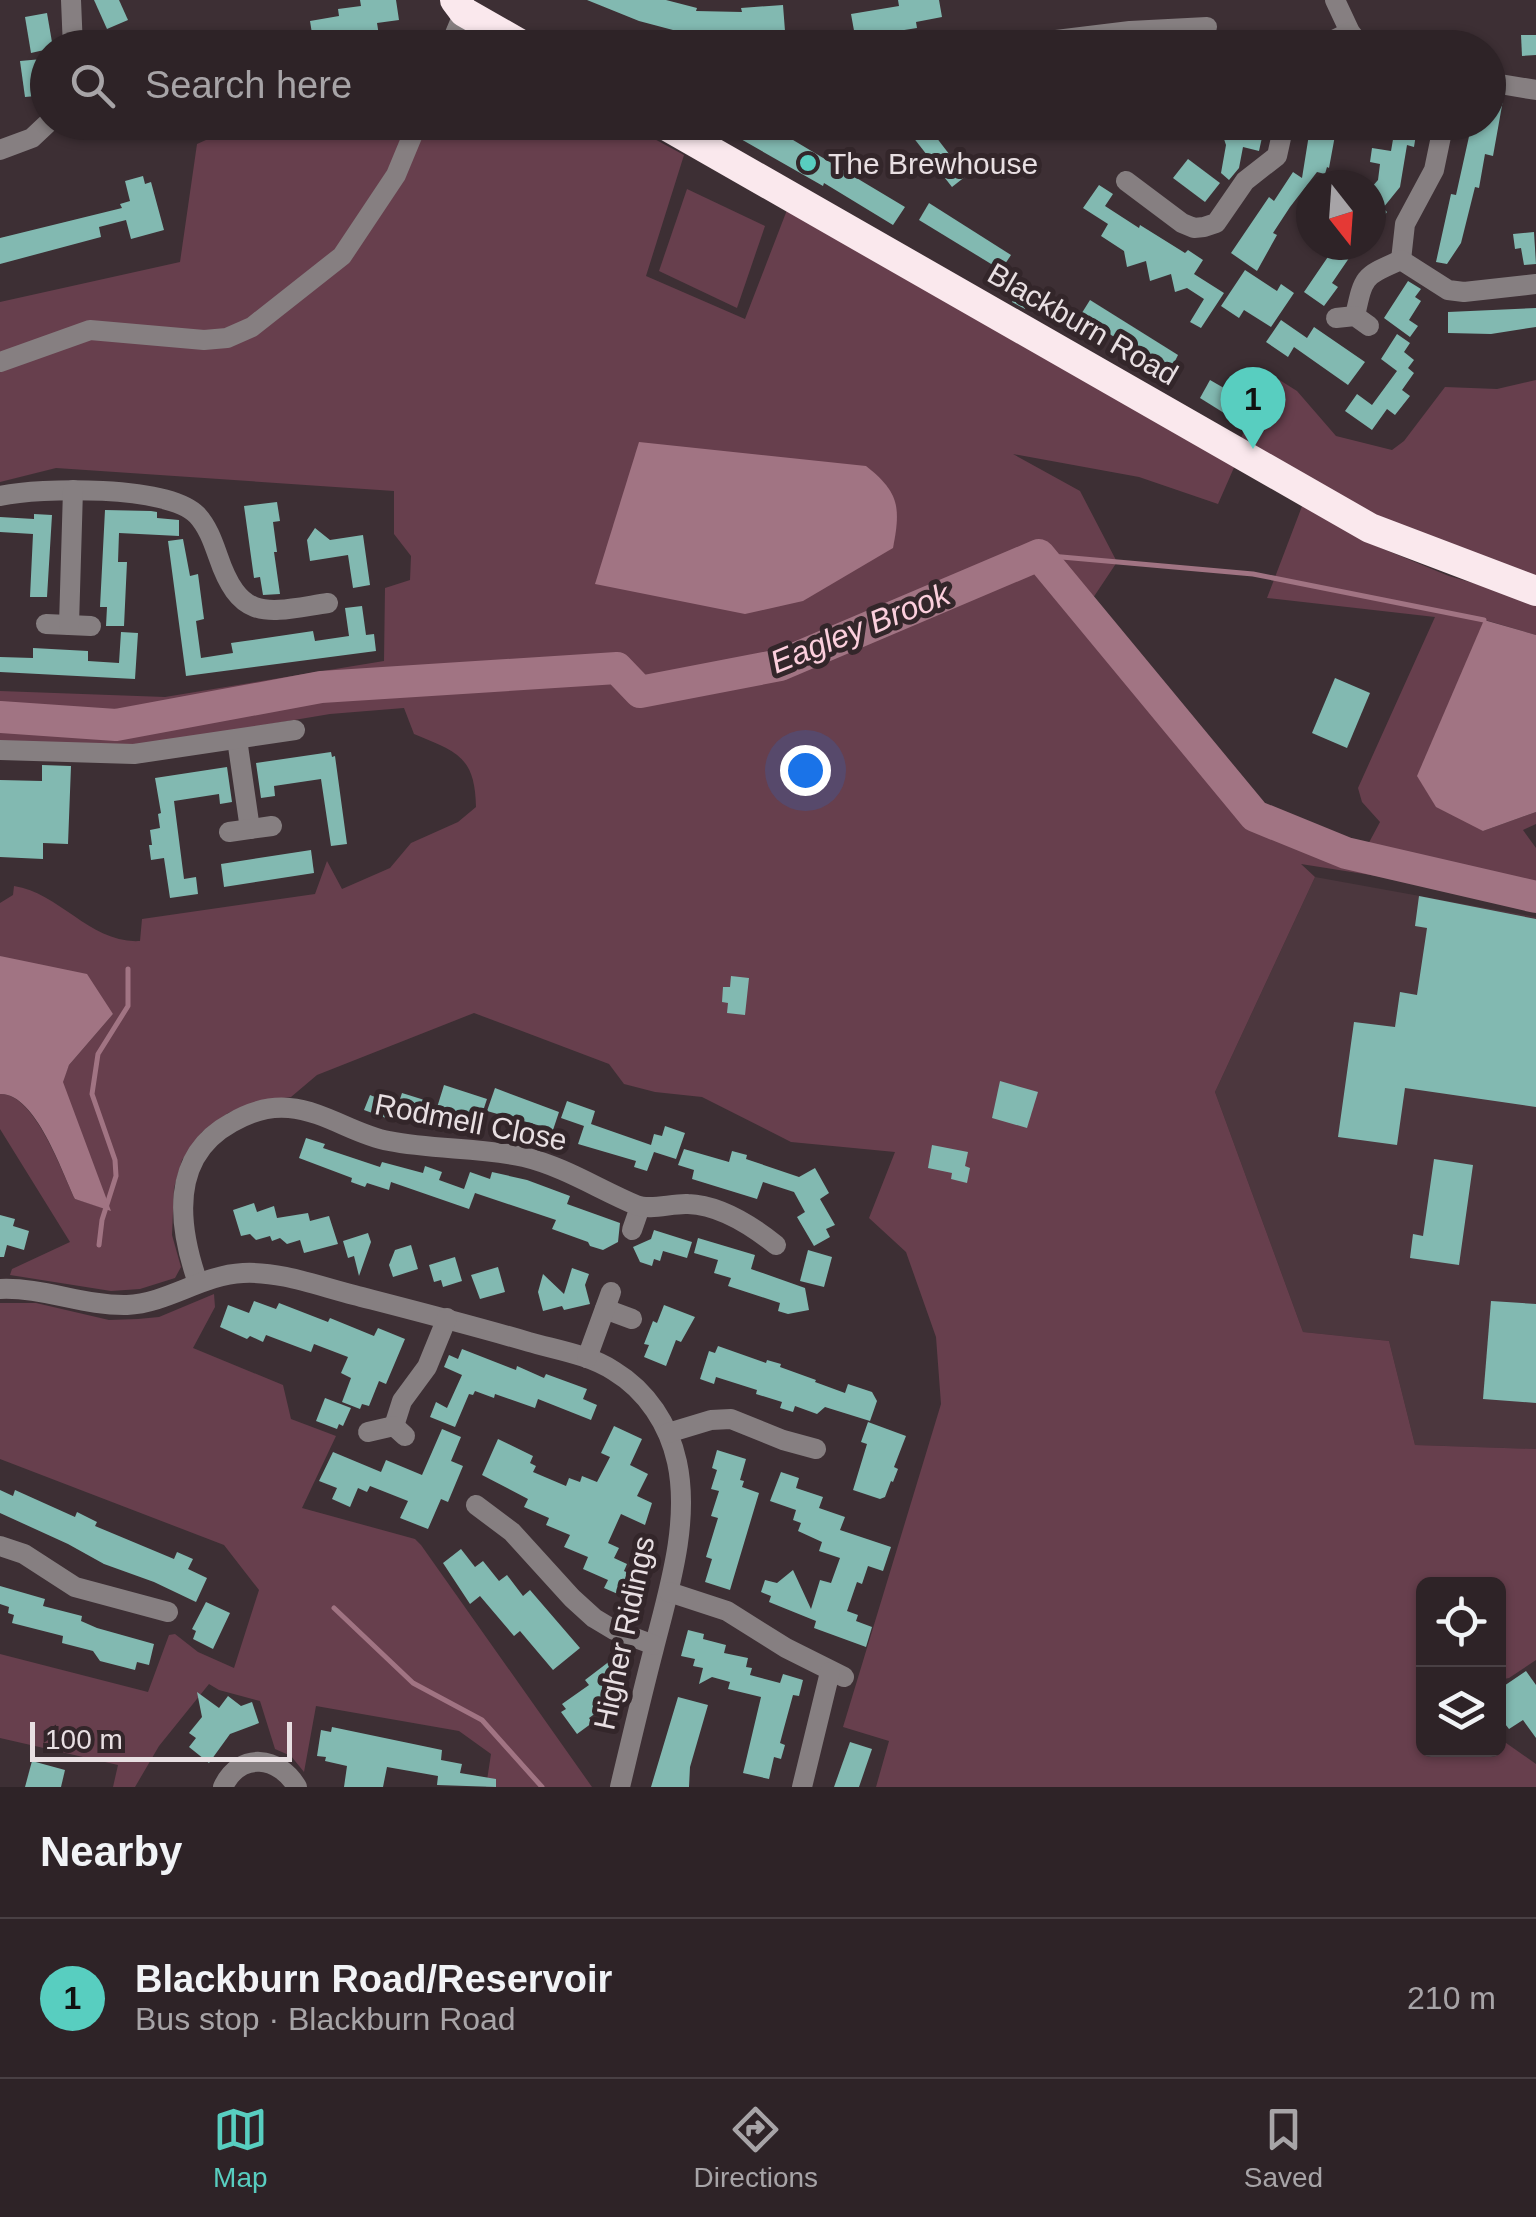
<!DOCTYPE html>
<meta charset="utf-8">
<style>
:root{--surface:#2e2327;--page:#362b2f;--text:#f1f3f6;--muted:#a7a4a7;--line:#494044;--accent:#58cec0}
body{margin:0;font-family:Helvetica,sans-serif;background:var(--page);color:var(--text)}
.controls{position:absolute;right:30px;bottom:30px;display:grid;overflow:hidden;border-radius:15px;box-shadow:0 2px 8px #0004}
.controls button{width:90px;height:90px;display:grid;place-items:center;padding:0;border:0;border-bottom:2px solid var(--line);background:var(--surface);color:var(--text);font:50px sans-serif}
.compass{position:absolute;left:1296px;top:170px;width:90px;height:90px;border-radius:50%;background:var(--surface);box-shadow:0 2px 8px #0004;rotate:163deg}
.scale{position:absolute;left:30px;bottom:25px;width:262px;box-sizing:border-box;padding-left:10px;border:5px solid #e8dfe2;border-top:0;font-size:28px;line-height:35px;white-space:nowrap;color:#e8dfe2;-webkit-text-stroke:8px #33262a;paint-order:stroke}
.you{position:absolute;left:805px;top:770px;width:35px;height:35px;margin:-25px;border:8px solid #fff;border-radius:50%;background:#1a73e8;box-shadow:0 0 0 15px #1a73e833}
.badge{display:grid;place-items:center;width:65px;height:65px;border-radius:50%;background:var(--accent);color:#111;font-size:32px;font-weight:700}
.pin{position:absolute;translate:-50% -82px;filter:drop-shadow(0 2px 5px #0008)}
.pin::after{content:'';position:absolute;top:52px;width:35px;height:30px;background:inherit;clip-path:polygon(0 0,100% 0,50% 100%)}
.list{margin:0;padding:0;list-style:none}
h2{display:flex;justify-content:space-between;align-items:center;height:130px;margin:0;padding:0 40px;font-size:42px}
h2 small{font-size:32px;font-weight:400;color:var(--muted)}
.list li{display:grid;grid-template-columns:65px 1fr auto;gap:30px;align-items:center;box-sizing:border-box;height:160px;padding:0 40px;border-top:2px solid var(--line)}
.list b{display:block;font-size:38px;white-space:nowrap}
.list p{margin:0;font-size:32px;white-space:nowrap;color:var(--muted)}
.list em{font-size:32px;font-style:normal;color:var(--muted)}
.icon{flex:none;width:55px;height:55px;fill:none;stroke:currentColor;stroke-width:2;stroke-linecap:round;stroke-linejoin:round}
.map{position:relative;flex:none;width:1536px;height:1787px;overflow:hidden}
.search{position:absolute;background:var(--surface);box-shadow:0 2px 8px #0004;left:30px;right:30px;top:30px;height:110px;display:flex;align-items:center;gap:25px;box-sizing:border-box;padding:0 35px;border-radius:55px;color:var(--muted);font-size:38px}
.sheet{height:290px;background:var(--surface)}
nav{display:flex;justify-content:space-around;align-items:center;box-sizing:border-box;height:140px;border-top:2px solid var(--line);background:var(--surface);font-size:28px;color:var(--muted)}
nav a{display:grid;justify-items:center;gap:5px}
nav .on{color:var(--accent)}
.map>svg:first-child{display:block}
.built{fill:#4c373e}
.green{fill:#673f4d}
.water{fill:#a17483}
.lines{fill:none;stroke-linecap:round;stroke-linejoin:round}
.stream{stroke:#a17483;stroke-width:5}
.river{stroke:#a17483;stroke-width:32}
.building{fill:#82b9b1}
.minor{stroke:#867f81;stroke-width:20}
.highway{stroke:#fae8ed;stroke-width:30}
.poi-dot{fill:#58cec0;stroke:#33262a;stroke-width:4}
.labels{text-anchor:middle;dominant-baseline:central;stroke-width:10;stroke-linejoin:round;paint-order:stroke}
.poi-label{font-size:30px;fill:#e8dfe2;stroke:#33262a;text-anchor:start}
.street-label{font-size:30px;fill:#e8dfe2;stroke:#33262a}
.water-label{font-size:32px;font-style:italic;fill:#fccfdd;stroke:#33262a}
</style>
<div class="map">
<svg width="1536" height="1787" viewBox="0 0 1536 1787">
<rect width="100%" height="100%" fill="#3d2f34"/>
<polygon class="built" points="1315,877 1536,917 1536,1449 1415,1445 1389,1341 1303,1332 1215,1092"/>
<g class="green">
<path d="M244,123H625L684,155L646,276L745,319L787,210L1236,463L1218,504L1139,477L1013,454L1080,491L1117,562L1081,616L1237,812L1252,824L1342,862L1503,896L1301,864L1315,877L1215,1092L1303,1332L1389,1341L1415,1445L1536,1449V1660L1509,1678L1499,1680L1498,1584H1424V1750H1498L1499,1738L1536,1764V1787H876L889,1741L843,1727L941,1404L936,1337L906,1252L869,1218L895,1152L791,1142L702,1097L655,1092L624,1084L609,1064L474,1013L317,1075L291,1097L258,1102L228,1113L202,1132L182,1160L174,1188L172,1235L181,1267L175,1278L140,1289L111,1291L10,1275L12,1269L70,1242L0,1129V1094C34,1092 62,1172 75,1199L110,1210L62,1082L69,1065L113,1014L0,956V903L13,895L14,886C60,893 91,944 140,941L142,919L315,894L327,861L342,889L390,868L411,843L458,822L476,807C475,755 456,752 414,734L404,708L330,714L134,747L0,742V691L165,697L384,661L385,588L410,580L411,556L394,534V491L56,468L0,482V302L180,262L197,144Z"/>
<polygon points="687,189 765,226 737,308 659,271"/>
<polygon points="1270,374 1297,391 1336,436 1392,450 1404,441 1445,387 1497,389 1536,380 1536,583 1361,515 1241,438"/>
<polygon points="1304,501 1376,546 1449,576 1536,601 1536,635 1485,620 1483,831 1536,812 1536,824 1523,830 1536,848 1536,891 1365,850 1380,822 1362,802 1358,788 1435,617 1267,598"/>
<polygon points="214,1294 215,1307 193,1348 283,1385 291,1419 336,1436 302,1508 415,1539 421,1545 592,1787 486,1787 491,1754 459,1731 316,1706 304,1772 291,1756 275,1749 260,1701 219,1690 209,1684 159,1746 135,1787 113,1787 118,1765 0,1738 0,1654 148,1692 169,1635 175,1634 198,1652 234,1668 259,1590 224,1545 0,1459 0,1303 36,1303 109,1320 138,1319 159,1317"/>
</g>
<g class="water">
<path d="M639,442L866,466C899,492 901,507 893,548L803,601L745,614L595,584Z"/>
<polygon points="1484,620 1536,635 1536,812 1483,831 1436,807 1417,776"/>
<path d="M0,956L87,974L113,1014L69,1065L63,1082L111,1211L75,1199C62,1172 35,1092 0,1094Z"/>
</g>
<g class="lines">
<g class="stream">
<polyline points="1039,555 1253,574 1484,620"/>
<polyline points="99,1245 102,1220 116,1176 115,1160 92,1094 98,1054 128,1006 128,969"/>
<polyline points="334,1608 413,1683 482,1720 542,1787"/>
</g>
<polyline class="river" points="0,717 116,725 321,687 617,668 640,692 780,665 1039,555 1255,816 1346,853 1536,897"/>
</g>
<g class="building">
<polygon points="94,0 119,0 128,20 107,29"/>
<polygon points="360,0 396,0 399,20 377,23 381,48 362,48 360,39 314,46 310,21 339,16 338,9 361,6"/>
<polygon points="587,0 666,0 697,8 696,11 742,12 741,8 783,5 785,31 688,34 639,21"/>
<polygon points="898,0 939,0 942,17 916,22 917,28 898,31 899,33 883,37 882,32 855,36 851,14 899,6"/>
<polygon points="47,13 53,48 31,53 25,17"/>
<polygon points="1521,35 1536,35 1536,55 1522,56"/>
<polygon points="42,59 47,95 25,97 20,61"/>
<polygon points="1488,98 1503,100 1493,156 1485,154 1479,188 1475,187 1461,243 1447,264 1436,262 1451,194 1456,195 1470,132 1475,133 1477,122 1488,122"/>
<polygon points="711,122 763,122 905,207 893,225 824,183 823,186"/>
<polygon points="1311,122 1330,122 1329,129 1336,130 1329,168 1327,167 1325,174 1317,172 1290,207 1273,233 1277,235 1257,271 1231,253 1269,197 1274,201 1293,172 1302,178"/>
<polygon points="1396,122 1418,122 1414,147 1407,145 1400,187 1383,208 1387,212 1371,235 1371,188 1378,180 1380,164 1370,162 1372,148 1391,151"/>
<polygon points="926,124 966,176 952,187 909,132"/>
<polygon points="1239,128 1263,133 1259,151 1243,147 1239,168 1229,180 1221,173 1226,145 1222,133 1238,136"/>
<polygon points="1188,159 1220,183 1205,202 1173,178"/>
<polygon points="143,176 145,184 151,182 164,230 131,239 126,220 99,227 101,237 0,264 0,238 122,208 120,204 130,201 125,181"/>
<polygon points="1099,185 1113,194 1105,206 1139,228 1140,225 1185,253 1188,250 1203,260 1194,274 1224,293 1201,328 1190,322 1204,299 1187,288 1175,292 1171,274 1150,281 1146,261 1127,267 1124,251 1101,236 1108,224 1083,208"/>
<polygon points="929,203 1011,255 1001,270 919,220"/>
<polygon points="1534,232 1536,264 1524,265 1521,248 1515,249 1513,234"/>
<polygon points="1336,245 1358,245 1332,283 1338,287 1324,306 1304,292"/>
<polygon points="1245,270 1277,291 1281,284 1294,293 1271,327 1244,310 1239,318 1221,306"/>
<polygon points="1408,281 1421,289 1415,297 1421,301 1409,320 1418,326 1410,337 1384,318"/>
<polygon points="1019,291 1032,299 1025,309 1012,302"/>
<polygon points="1090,300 1178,355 1170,371 1080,316"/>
<polygon points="1536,308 1536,327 1491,334 1448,333 1448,312"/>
<polygon points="1281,320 1307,338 1314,327 1365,362 1348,385 1294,347 1288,357 1266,342"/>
<polygon points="1397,334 1410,343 1404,352 1414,360 1408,368 1414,373 1402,390 1410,396 1395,415 1387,409 1372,430 1345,411 1357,394 1372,405 1397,371 1381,359"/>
<polygon points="1210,380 1243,399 1232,418 1200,398"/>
<polygon points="277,502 280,521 273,522 277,552 274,552 280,594 263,595 260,577 254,578 244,506"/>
<polygon points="105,510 151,511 157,512 157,518 179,520 179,536 119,533 118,562 127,562 124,626 106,626 107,607 100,607"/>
<polygon points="34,514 52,515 47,597 30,597 33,534 0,532 0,517 34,519"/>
<polygon points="315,528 330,540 363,535 370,585 353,588 348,555 310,561 307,540"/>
<polygon points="183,539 190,576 198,574 204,619 196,621 201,658 233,653 231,643 245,641 313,631 315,641 349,636 345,608 362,606 366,635 374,634 376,651 186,676 168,541"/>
<polygon points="121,632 138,633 135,679 0,672 0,657 33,658 33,648 88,651 88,661 119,663"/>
<polygon points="1335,678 1370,693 1347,748 1312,733"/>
<polygon points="331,752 332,757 335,756 347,844 331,846 321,779 274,786 275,796 261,798 256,763"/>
<polygon points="42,765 71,766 68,844 43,843 43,859 0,857 0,780 42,781"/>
<polygon points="227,767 232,802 220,804 219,794 174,801 184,879 196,877 198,894 170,898 164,858 151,860 149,845 152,845 150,830 160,828 158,814 161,813 155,778"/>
<polygon points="311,850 314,873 224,887 221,864"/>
<polygon points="1419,896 1536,919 1536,1107 1405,1088 1397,1145 1338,1137 1354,1022 1395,1027 1400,992 1417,995 1427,928 1415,926"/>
<polygon points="731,976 749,978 745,1015 727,1013 728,1003 722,1002 723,987 730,987"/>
<polygon points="1000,1081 1038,1092 1027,1128 992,1118"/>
<polygon points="444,1085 487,1099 480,1120 464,1114 461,1123 435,1114"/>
<polygon points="495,1088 559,1112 552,1133 540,1129 541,1126 487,1111"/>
<polygon points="402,1093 434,1103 428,1121 414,1116 412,1123 394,1117"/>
<polygon points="370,1095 392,1104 386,1118 364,1110"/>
<polygon points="567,1101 595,1111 591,1124 651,1145 654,1134 662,1136 665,1126 685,1133 676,1159 654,1152 647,1171 634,1167 636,1161 578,1144 584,1126 561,1118"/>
<polygon points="306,1138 325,1144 323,1148 380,1167 382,1162 423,1173 425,1166 442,1172 439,1180 464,1189 470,1172 490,1179 492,1172 527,1180 570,1196 567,1204 620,1223 618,1242 603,1250 590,1246 588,1242 552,1229 556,1220 475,1193 469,1209 391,1182 389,1190 367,1183 365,1187 351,1182 352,1178 299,1158"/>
<polygon points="932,1145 968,1152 965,1166 970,1168 967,1183 951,1179 952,1173 928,1168"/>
<polygon points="684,1149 729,1162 732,1151 747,1155 746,1159 799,1177 815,1168 829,1193 820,1199 835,1225 826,1229 830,1237 814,1246 797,1217 805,1212 794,1192 763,1182 757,1199 692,1179 694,1170 678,1165"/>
<polygon points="1434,1159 1473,1165 1459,1265 1410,1258 1413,1234 1423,1236"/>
<polygon points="254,1203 257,1212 274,1206 277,1218 308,1213 310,1221 329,1216 338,1244 304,1253 300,1240 287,1244 280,1238 272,1241 270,1236 256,1240 250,1234 241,1236 233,1210"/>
<polygon points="0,1215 15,1219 13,1226 29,1231 24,1250 7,1245 4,1257 0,1257"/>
<polygon points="654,1230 692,1242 687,1258 663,1251 660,1261 654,1259 652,1266 640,1262 633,1247 651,1239"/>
<polygon points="368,1233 371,1242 359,1276 354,1256 348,1258 343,1241"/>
<polygon points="698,1238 755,1255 751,1269 805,1288 809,1310 788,1314 778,1311 780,1303 728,1286 731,1278 714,1273 718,1260 694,1253"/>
<polygon points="411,1245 418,1269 393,1277 389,1265 395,1250"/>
<polygon points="808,1250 832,1257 824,1287 800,1281"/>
<polygon points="455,1257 462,1281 443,1287 441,1280 434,1282 429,1265"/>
<polygon points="498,1267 505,1292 480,1299 471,1275"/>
<polygon points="572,1268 589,1274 585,1285 590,1304 564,1310 562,1306 543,1311 538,1292 543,1274 564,1294"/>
<polygon points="254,1301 276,1309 279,1303 328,1322 330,1318 374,1336 378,1328 405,1339 386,1384 379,1381 369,1406 362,1404 360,1409 342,1402 351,1378 341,1373 348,1357 314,1344 311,1352 266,1335 263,1342 250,1336 247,1339 220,1327 228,1305 249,1313"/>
<polygon points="1491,1301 1536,1304 1536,1403 1483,1399"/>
<polygon points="664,1305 695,1317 681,1342 676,1340 666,1366 644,1357 649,1345 644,1344 653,1321 657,1323"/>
<polygon points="718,1346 766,1363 767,1360 781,1364 780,1367 816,1380 815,1382 845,1393 848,1384 872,1392 877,1401 870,1421 825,1407 817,1414 795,1406 793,1412 780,1408 782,1402 756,1394 757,1390 716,1377 714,1384 700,1379 709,1351 715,1353"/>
<polygon points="462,1349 516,1370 517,1366 544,1378 546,1374 587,1389 583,1399 597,1405 591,1420 538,1399 535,1408 495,1394 494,1398 475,1391 473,1395 469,1394 455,1427 430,1417 436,1402 447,1408 462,1375 444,1367 449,1355 458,1359"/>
<polygon points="325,1398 351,1408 343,1426 339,1424 337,1429 316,1421"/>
<polygon points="868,1422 906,1436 894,1467 898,1469 893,1482 891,1481 885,1497 880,1499 853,1490 867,1444 861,1442"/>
<polygon points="614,1426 642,1439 630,1465 648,1474 637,1496 652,1503 645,1525 621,1514 608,1543 619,1548 614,1558 627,1564 624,1571 644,1580 634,1601 604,1588 608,1580 583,1569 588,1557 564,1547 570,1535 546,1525 549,1518 524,1507 528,1499 482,1475 498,1439 533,1456 530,1463 536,1466 533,1472 566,1486 569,1478 580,1482 582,1476 597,1482 610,1457 601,1453"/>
<polygon points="442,1429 461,1437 451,1461 463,1466 448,1502 441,1499 428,1529 400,1518 408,1501 370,1486 367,1492 358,1488 350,1507 332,1499 337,1488 319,1481 333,1452 381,1472 386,1460 422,1475"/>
<polygon points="717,1450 746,1459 740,1480 744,1481 742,1487 759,1493 730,1590 705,1582 712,1559 706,1557 718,1518 711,1516 719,1491 711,1489 717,1470 712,1468"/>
<polygon points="781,1472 799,1478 796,1488 823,1497 819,1508 845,1517 840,1530 891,1547 883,1571 868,1566 862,1584 857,1582 847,1611 858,1615 856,1621 872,1627 866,1647 814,1628 816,1621 769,1602 771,1596 761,1592 765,1580 777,1583 793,1570 811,1609 820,1580 831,1583 840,1558 819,1551 822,1542 798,1531 801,1523 793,1520 796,1510 770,1501"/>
<polygon points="0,1490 13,1496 15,1490 75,1517 77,1512 97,1522 95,1526 174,1559 177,1552 193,1559 188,1569 207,1578 196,1602 154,1582 104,1564 68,1544 0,1513"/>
<polygon points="461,1549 475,1567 483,1561 499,1581 507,1575 523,1596 530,1590 580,1648 553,1670 520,1631 514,1636 480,1596 470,1604 443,1563"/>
<polygon points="0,1586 45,1599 43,1606 82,1616 81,1621 97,1628 154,1644 149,1665 137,1662 135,1670 100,1661 93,1651 62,1643 63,1636 12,1623 14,1615 8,1613 9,1607 0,1604"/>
<polygon points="206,1602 230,1613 213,1649 193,1639 196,1631 192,1629"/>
<polygon points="688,1630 704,1634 703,1639 726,1645 724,1653 748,1658 746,1667 752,1668 750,1675 780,1683 783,1674 803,1680 799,1696 793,1695 784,1728 780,1743 785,1745 781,1759 774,1757 769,1779 743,1773 761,1697 728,1689 730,1682 712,1677 699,1684 703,1668 693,1666 695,1659 681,1656"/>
<polygon points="619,1654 627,1666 620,1670 624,1676 605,1690 608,1695 604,1698 608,1704 589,1718 592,1723 577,1734 561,1712 566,1709 562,1704 589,1685 585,1680"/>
<polygon points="1526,1671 1536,1685 1536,1738 1523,1720 1509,1729 1498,1715 1498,1690"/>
<polygon points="197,1692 219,1708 228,1696 241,1706 252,1702 259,1723 230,1734 209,1763 189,1747 196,1738 189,1733 202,1717"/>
<polygon points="678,1697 708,1705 690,1767 689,1787 651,1787"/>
<polygon points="332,1727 442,1750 441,1760 462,1764 460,1773 496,1779 496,1787 437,1785 438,1776 387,1767 383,1787 344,1787 347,1766 325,1761 326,1757 317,1756 321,1730 331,1732"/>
<polygon points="850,1742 872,1749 859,1787 834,1787"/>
<polygon points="32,1761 65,1770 61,1787 25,1787"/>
</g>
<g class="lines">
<g class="minor">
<polyline points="71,0 73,48"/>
<polyline points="1335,0 1350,32 1363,48"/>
<polyline points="449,48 464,12"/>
<polyline points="989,48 1130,31 1207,27"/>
<polyline points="1317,48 1350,32"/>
<polyline points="1488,82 1536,90"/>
<polyline points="0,150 32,138 49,122"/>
<polyline points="1126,181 1182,223 1194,228 1204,227 1216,223 1245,181 1277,156 1281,138 1278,122"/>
<polyline points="1401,260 1405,224 1434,170 1444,122"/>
<path d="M1355,316C1364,275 1363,277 1401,260L1448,290L1464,292L1536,284"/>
<polyline points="1336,318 1355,316 1369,326"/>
<polyline points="0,362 90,330 204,340 227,338 252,327 342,256 396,175 418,122"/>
<path d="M0,496C40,487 168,485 197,515C208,527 213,542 218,556C241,624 268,612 328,603"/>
<polyline points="46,624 91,626"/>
<polyline points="69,625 73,490"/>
<polyline points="237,739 250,829"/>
<polyline points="0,750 134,754 295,730"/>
<polyline points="229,832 272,826"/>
<polyline points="632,1230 640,1207"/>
<path d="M198,1283C178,1226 169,1157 231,1123C248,1113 269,1106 289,1108C325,1111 355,1135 389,1141C434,1150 480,1147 524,1157C565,1167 598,1189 636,1205C650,1211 672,1203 688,1204C720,1205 751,1225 776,1245"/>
<path d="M0,1289C43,1287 84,1306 127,1305C168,1303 202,1275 243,1273C280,1271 318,1286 354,1295C412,1310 471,1325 529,1342C557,1350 590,1355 614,1371C647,1391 669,1425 677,1462C690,1522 669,1589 654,1648C642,1694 631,1741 620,1787"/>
<polyline points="605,1309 632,1319"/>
<polyline points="587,1358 611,1292"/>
<polyline points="394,1426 402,1401 427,1367 447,1318"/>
<polyline points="368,1432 394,1426 405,1436"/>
<polyline points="668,1433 711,1420 731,1419 783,1440 816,1449"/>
<polyline points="476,1505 512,1532 572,1598 594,1618 614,1630 654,1645"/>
<polyline points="0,1546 24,1554 75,1587 168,1612"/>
<polyline points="669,1592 727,1611 786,1648 844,1677"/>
<path d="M223,1787C240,1751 279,1756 297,1787"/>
<polyline points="802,1787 830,1672"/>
</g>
<g class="highway">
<polyline points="455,0 464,12 527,48"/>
<polyline points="660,122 1370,528 1536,591"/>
</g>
</g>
<circle class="poi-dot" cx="808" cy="163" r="10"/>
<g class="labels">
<g class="poi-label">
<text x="828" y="163">The Brewhouse</text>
</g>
<g class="street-label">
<text transform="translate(1083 324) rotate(30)">Blackburn Road</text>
<text transform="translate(471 1122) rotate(11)">Rodmell Close</text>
<text transform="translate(624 1633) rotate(-78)">Higher Ridings</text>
</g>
<g class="water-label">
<text transform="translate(860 628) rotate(-22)">Eagley Brook</text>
</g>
</g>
</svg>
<div class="controls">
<button><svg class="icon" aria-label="locate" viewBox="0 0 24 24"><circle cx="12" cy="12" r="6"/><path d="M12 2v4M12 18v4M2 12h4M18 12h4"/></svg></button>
<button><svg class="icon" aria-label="layers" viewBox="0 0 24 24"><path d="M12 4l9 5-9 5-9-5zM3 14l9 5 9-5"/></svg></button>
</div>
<svg class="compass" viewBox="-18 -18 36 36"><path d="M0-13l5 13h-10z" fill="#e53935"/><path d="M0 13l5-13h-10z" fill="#a7a4a7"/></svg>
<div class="scale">100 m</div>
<div class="you"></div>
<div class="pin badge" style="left:1253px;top:449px">1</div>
<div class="search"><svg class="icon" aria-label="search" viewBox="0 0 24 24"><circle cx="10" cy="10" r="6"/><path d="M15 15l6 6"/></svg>Search here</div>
</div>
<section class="sheet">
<h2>Nearby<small></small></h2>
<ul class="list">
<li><span class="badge">1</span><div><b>Blackburn Road/Reservoir</b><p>Bus stop · Blackburn Road</p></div><em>210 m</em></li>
</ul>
</section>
<nav>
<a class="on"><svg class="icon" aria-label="map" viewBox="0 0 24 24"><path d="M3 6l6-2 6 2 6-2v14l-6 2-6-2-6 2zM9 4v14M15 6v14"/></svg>Map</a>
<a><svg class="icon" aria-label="directions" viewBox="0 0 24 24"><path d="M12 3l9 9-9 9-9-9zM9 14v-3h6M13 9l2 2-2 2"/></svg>Directions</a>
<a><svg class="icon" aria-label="saved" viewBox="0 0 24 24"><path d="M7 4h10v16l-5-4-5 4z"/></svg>Saved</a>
</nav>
